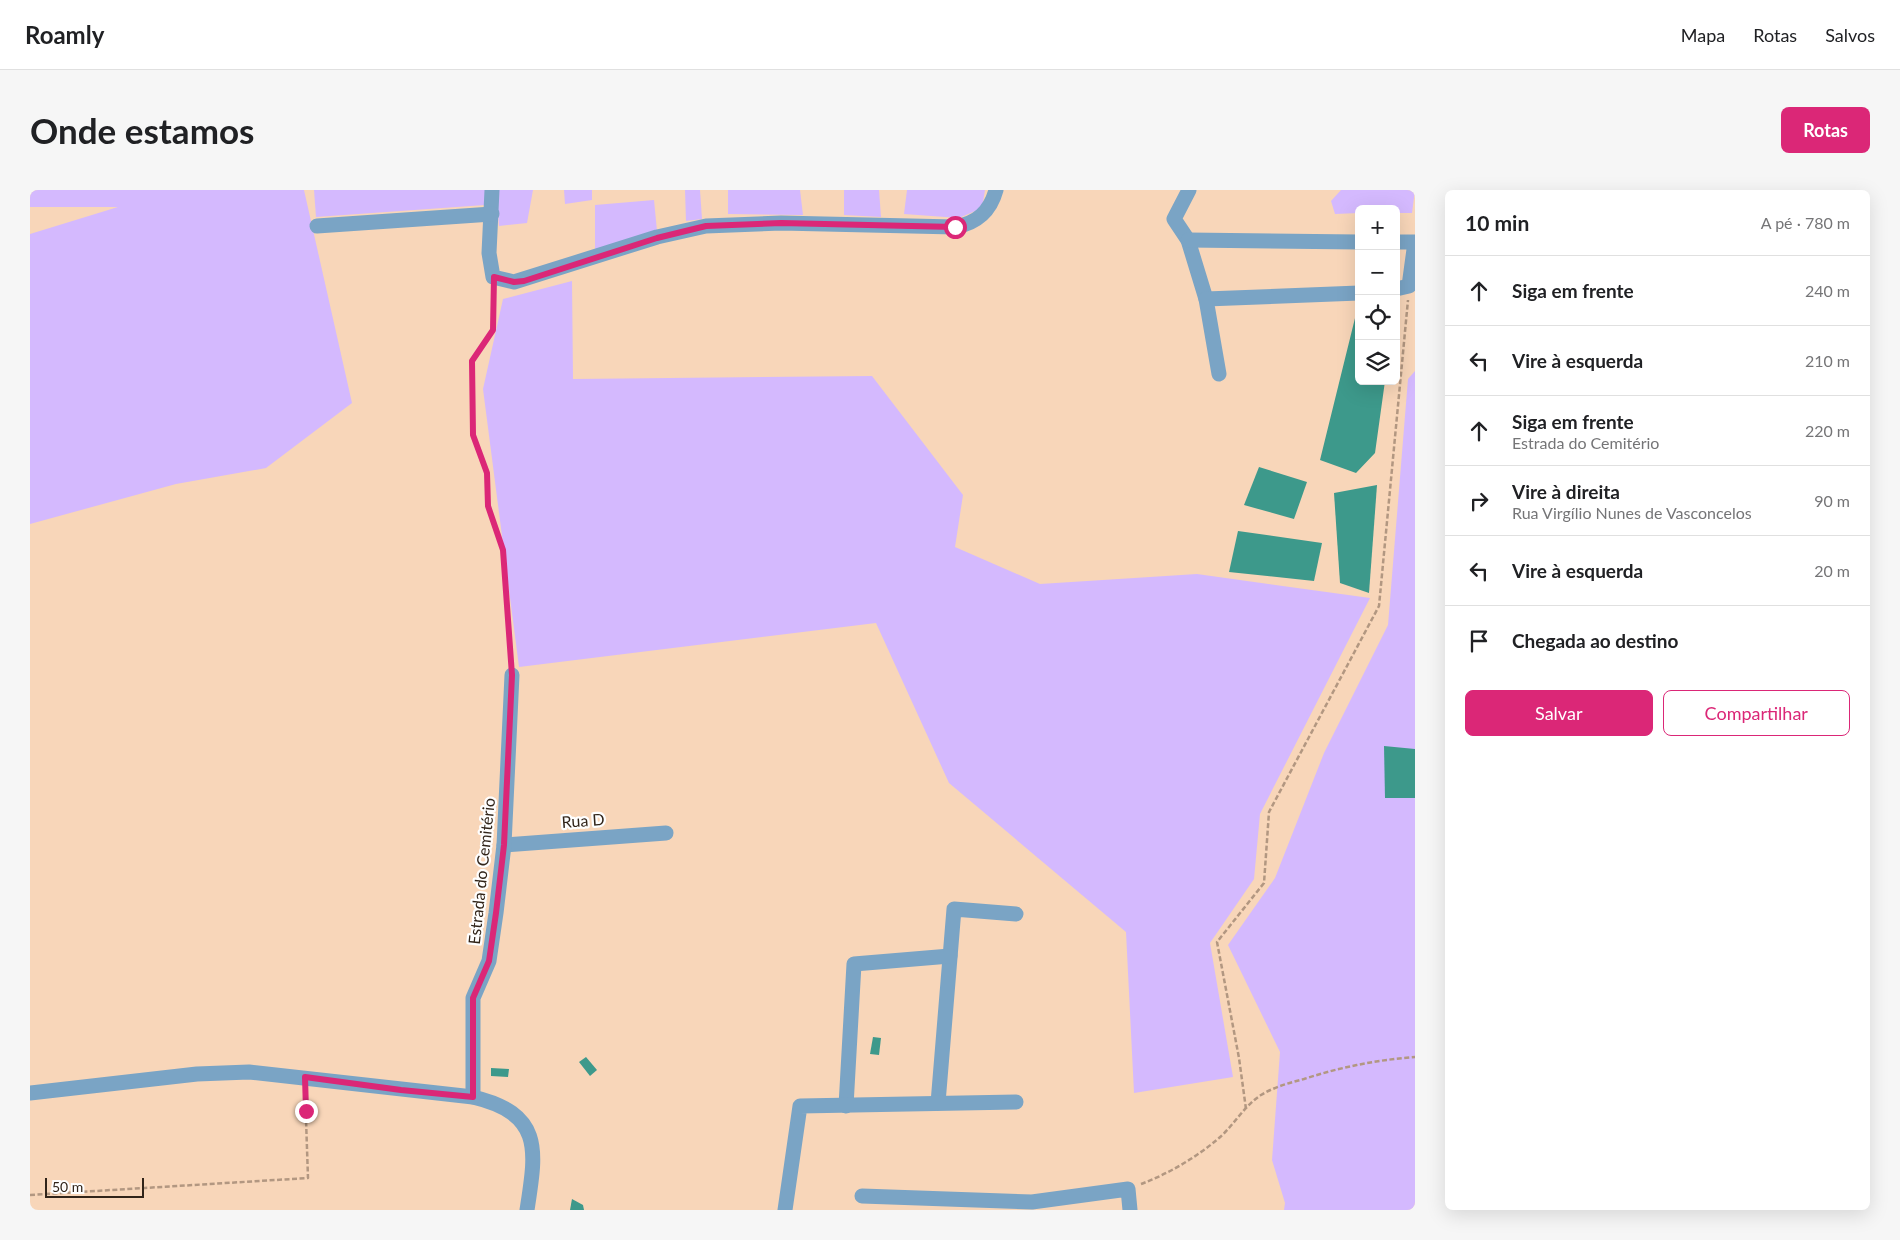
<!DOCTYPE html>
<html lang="pt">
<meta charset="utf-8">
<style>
:root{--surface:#fff;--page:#f6f6f6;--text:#202124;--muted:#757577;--line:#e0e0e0;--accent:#db2777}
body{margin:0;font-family:Lato,sans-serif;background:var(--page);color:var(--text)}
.controls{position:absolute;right:15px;top:15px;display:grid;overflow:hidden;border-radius:8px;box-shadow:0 5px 20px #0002}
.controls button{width:45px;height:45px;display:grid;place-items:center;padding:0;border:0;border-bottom:1px solid var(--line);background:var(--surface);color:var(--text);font:25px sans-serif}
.scale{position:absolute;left:15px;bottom:12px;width:99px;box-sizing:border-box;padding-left:5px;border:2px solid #312419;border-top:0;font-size:14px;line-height:18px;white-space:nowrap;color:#312419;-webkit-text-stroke:4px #fefefe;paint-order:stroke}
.stop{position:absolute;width:15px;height:15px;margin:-11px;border:4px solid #db2777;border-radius:50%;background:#fff}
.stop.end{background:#db2777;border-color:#fff;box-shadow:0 1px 5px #0008}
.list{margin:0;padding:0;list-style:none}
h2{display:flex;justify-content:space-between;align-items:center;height:65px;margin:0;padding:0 20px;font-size:21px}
h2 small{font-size:16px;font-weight:400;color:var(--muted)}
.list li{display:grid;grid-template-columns:32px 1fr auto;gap:15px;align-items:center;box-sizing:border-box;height:70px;padding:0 20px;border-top:1px solid var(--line)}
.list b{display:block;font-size:19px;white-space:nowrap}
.list p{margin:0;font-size:16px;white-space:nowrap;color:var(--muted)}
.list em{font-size:16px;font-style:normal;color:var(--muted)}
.actions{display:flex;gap:10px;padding:15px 20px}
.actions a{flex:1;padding:11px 0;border:1px solid var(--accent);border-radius:8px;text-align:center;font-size:18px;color:var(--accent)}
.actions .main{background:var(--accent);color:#fff}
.icon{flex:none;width:28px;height:28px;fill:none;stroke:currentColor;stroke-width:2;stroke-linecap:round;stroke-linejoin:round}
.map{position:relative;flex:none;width:1385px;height:1020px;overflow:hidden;border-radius:8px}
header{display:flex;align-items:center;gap:30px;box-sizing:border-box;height:70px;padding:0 25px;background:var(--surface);border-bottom:1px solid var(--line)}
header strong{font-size:24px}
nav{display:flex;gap:28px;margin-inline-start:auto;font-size:18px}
.intro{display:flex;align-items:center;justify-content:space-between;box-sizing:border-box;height:120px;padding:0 30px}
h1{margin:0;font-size:35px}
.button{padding:12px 22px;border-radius:8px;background:var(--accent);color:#fff;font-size:18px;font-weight:700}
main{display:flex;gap:30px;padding:0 30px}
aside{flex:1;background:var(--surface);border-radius:8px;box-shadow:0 5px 20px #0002}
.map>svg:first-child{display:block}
.green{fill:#d4b9fe}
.water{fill:#3d998b}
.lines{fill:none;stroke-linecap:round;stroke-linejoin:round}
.path{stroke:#b29781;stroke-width:2.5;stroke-dasharray:5 2.5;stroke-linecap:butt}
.street{stroke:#7aa4c5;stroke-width:15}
.route{stroke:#db2777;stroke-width:6}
.labels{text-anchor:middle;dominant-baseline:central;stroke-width:4.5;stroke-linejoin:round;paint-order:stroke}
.street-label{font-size:16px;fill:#312419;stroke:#fefefe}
</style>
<header>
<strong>Roamly</strong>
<nav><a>Mapa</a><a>Rotas</a><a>Salvos</a></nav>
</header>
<div class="intro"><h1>Onde estamos</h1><a class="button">Rotas</a></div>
<main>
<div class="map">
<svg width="1385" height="1020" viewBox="0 0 1385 1020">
<rect width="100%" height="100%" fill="#f8d6b9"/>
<g class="green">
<polygon points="0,0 274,0 322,213 236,278 146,294 0,334 0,44 88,17 0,17"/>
<polygon points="284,0 455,0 455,15 286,27"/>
<polygon points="466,0 503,0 497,33 469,36"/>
<polygon points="534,0 562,0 562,10 535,14"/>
<polygon points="655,0 670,0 672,29 656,31"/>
<polygon points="698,0 770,0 773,25 698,24"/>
<polygon points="814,0 849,0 851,27 814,25"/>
<polygon points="877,0 955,0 952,18 929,28 874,24"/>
<polygon points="1311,0 1385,0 1382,23 1366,23 1366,19 1329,19 1329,23 1305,24 1301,11"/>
<polygon points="624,10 627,41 565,61 565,15"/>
<polygon points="542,91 543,189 842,186 933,305 925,357 1010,394 1167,384 1340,408 1230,624 1224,689 1180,753 1203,887 1104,903 1096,742 919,593 846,433 489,477 453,199 473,109"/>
<polygon points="1385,181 1385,1020 1254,1020 1255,1013 1242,970 1250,862 1198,755 1245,688 1294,563 1358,435 1378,189"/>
</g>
<g class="water">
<polygon points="1327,120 1329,120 1329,191 1355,191 1345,263 1326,283 1290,270"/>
<polygon points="1229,277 1277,292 1264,329 1214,315"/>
<polygon points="1347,295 1339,403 1310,393 1304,303"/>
<polygon points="1208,341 1292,353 1284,391 1199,382"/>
<polygon points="1354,556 1385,559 1385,608 1355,608"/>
<polygon points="843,847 851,848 849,865 840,864"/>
<polygon points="556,867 567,880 560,886 549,872"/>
<polygon points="461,878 479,879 478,887 461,886"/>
<polygon points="542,1009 553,1015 554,1020 540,1020"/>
</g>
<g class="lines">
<g class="path">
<polyline points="463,101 463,140 442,171 443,245 457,283 458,316 473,359 482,472"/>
<polyline points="1216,919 1209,868 1187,752 1234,693 1239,622 1349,416 1378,110"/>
<path d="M1111,994C1138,984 1167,967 1189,948C1204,935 1214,916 1231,905C1244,897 1259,893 1274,889C1311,877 1346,870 1385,867"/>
<polyline points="0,1005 278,988 275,900"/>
</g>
<g class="street">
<path d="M462,0L459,63L463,87L484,92L627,47L676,36L751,33L925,37C947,33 960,22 966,0"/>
<polyline points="1159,0 1144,29 1158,50 1176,109"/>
<polyline points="287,36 462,24"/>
<polyline points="1158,50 1329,52"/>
<polyline points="1366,52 1385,52 1379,96 1366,99"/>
<polyline points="1189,184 1176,109 1329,103"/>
<polyline points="474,655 636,643"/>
<path d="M0,903L167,884L219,882L443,907C514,924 506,961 497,1020"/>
<polyline points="443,907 443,808 459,771 466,723 474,655 482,485"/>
<polyline points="908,913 924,719 986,724"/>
<polyline points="816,916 824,774 920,766"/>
<polyline points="832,1006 1002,1012 1098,999 1100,1020"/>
<polyline points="755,1020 770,916 986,912"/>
</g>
</g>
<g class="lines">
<polyline class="route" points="276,921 275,887 371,900 443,907 443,808 459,771 466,723 474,655 482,485 473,360 458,316 457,283 443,245 442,171 463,140 464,87 484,92 494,91 627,48 676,36 751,33 925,37"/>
</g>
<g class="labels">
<g class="street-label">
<text transform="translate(553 630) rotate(-4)">Rua D</text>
<text transform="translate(451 681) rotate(-84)">Estrada do Cemitério</text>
</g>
</g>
</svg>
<div class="controls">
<button>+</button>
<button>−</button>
<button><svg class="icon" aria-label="locate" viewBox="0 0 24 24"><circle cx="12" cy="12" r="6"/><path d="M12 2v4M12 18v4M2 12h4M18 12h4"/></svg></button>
<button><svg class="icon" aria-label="layers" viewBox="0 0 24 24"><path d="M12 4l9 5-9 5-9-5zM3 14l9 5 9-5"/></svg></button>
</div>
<div class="scale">50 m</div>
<div class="stop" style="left:925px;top:37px"></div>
<div class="stop end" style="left:276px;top:921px"></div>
</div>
<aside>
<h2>10 min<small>A pé · 780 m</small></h2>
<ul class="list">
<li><svg class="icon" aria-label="ahead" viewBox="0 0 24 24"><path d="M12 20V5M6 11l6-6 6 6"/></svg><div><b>Siga em frente</b></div><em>240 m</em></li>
<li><svg class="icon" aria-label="left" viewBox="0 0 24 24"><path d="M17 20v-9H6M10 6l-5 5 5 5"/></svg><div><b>Vire à esquerda</b></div><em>210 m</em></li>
<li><svg class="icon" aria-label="ahead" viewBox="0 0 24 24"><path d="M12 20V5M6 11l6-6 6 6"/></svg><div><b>Siga em frente</b><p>Estrada do Cemitério</p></div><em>220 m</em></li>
<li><svg class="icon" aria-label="right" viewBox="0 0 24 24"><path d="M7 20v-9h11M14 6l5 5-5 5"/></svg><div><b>Vire à direita</b><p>Rua Virgílio Nunes de Vasconcelos</p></div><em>90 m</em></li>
<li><svg class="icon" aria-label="left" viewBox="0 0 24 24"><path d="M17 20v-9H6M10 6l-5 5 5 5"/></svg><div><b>Vire à esquerda</b></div><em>20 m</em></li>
<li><svg class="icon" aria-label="arrive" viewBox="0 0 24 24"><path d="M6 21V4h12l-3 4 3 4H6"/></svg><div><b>Chegada ao destino</b></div></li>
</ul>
<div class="actions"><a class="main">Salvar</a><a>Compartilhar</a></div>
</aside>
</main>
